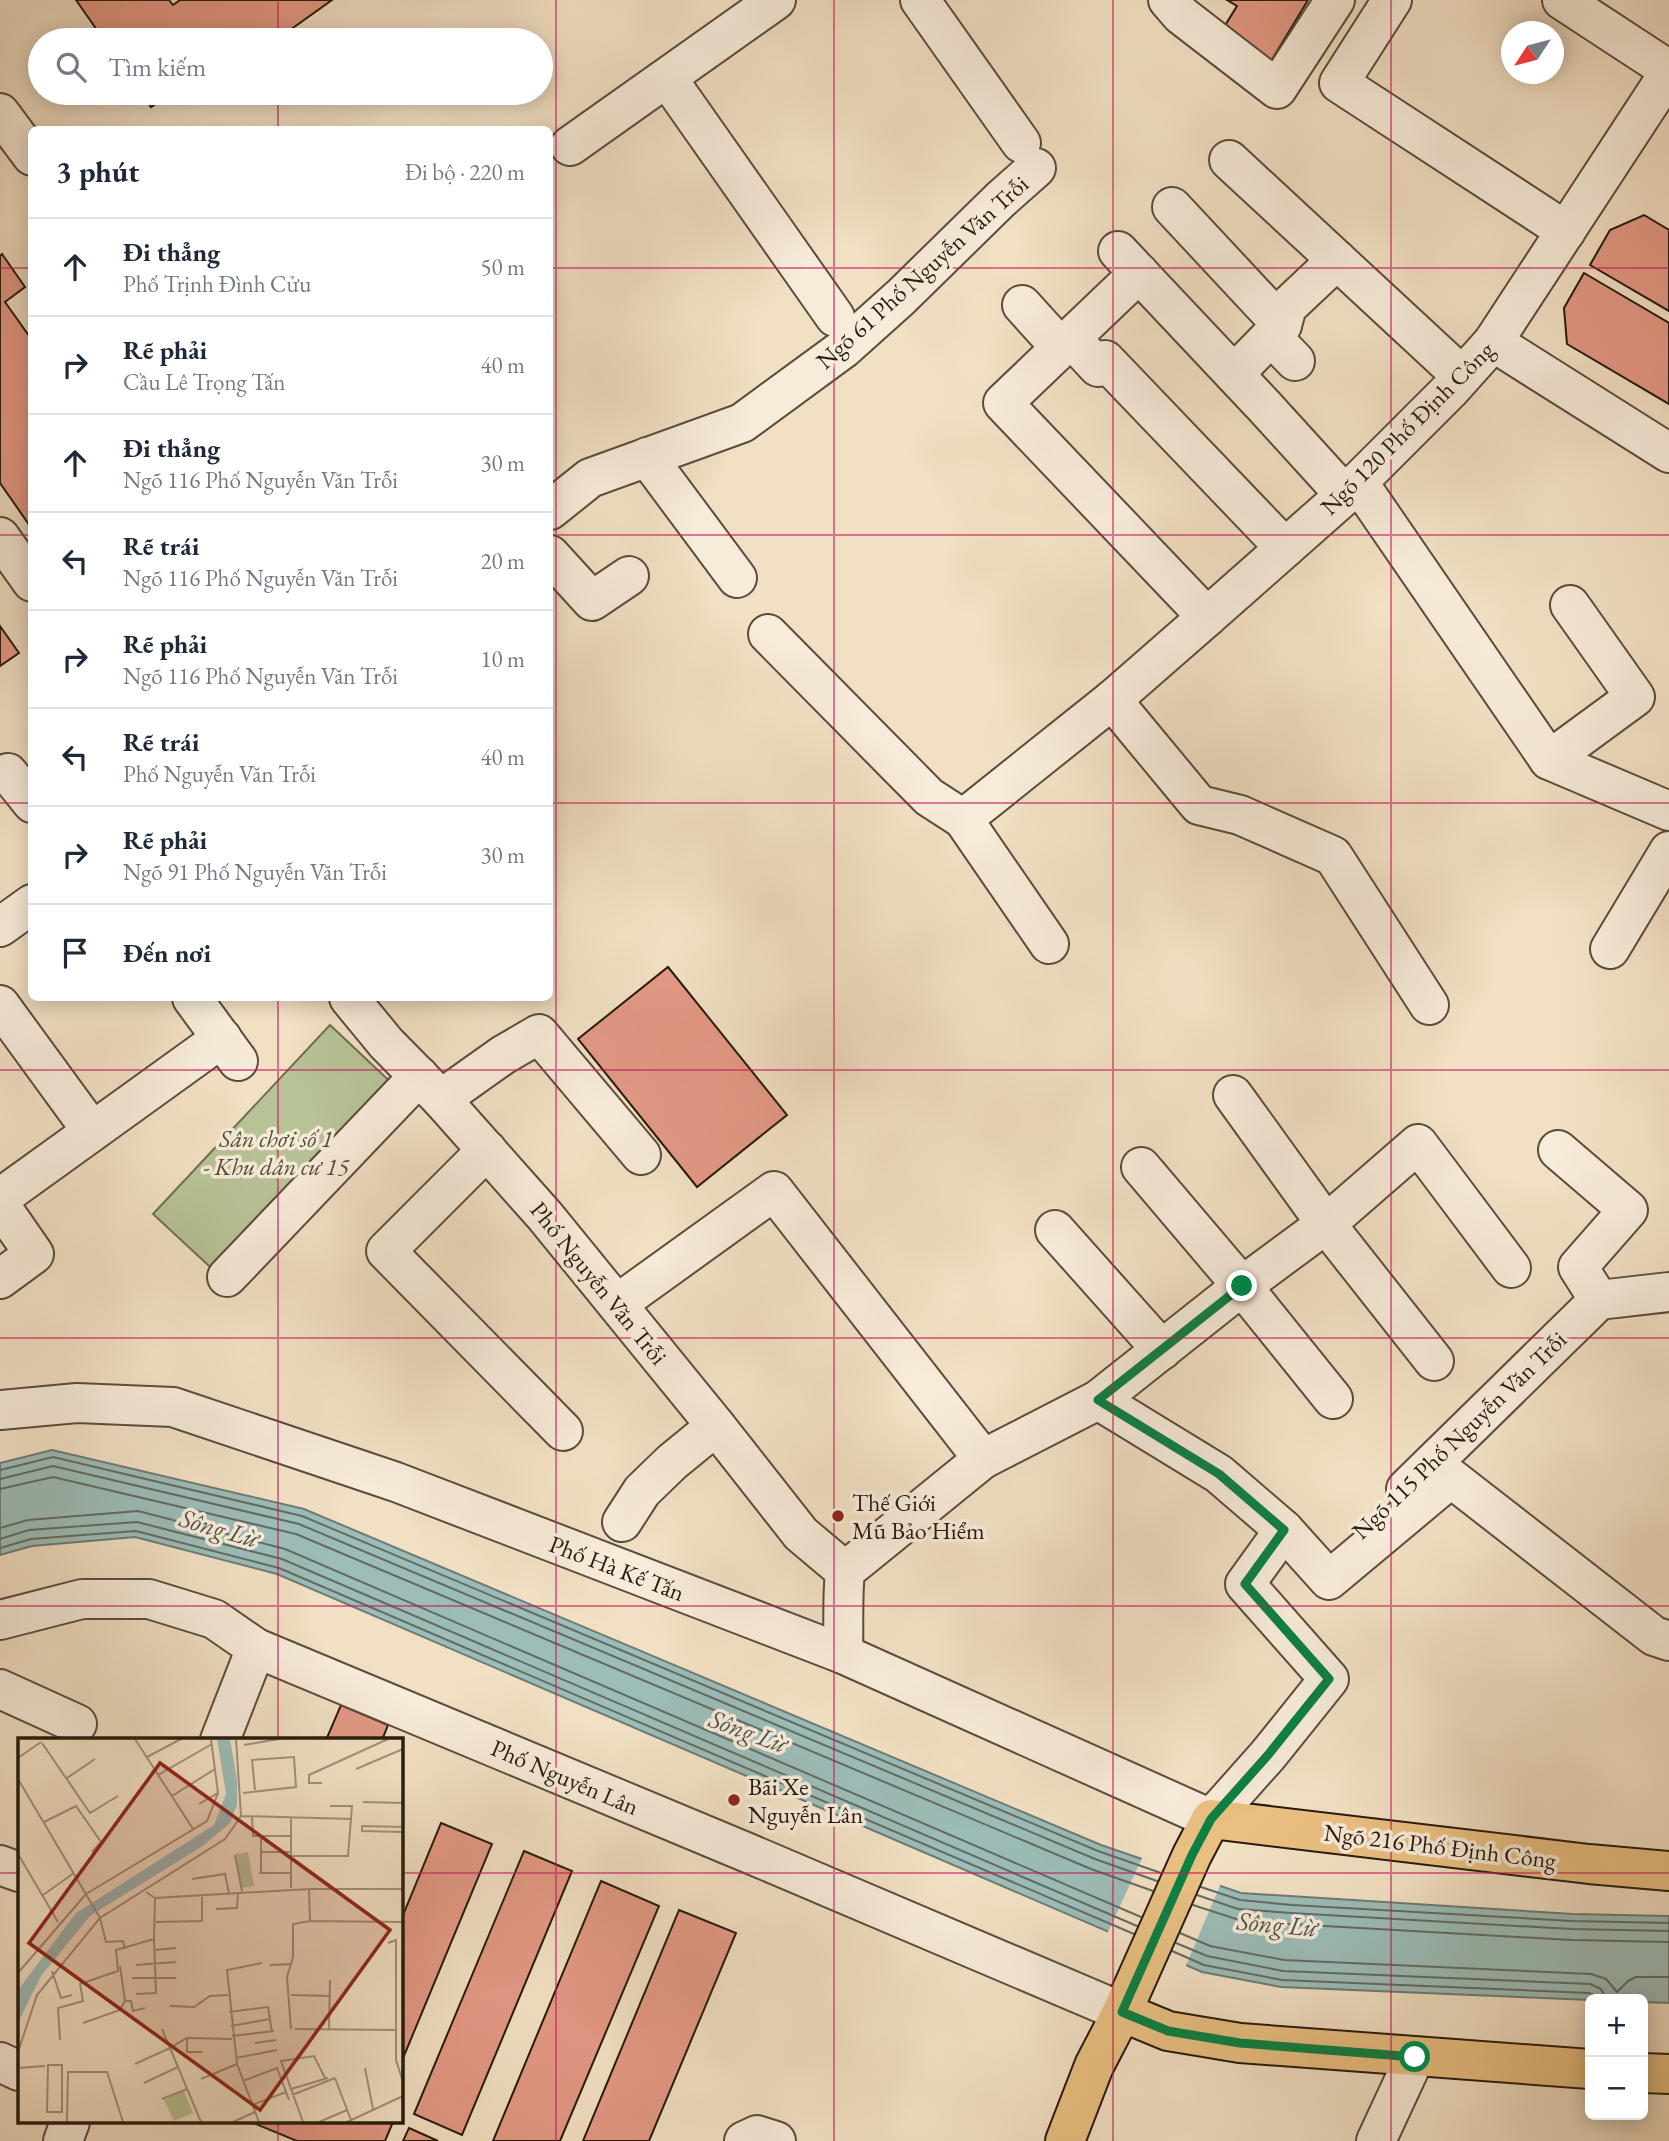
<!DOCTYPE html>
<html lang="vi">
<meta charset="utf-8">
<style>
:root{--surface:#fff;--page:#f2f2f3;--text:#1f2937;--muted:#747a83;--line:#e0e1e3}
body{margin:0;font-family:"EB Garamond",serif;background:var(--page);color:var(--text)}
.controls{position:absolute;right:21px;bottom:21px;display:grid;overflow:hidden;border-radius:10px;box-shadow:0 4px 18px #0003}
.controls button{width:63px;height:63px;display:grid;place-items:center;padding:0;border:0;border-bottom:2px solid var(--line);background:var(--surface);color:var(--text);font:35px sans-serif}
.compass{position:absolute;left:1501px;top:21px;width:63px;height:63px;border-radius:50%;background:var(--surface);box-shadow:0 4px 18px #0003;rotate:234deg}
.stop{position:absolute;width:21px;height:21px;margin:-16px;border:5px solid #0b8043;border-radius:50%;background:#fff}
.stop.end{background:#0b8043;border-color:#fff;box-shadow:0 2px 7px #0008}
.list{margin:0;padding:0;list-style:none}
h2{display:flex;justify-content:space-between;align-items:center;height:91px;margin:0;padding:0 28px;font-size:30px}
h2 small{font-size:23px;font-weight:400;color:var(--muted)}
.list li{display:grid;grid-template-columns:46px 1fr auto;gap:21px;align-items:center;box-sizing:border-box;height:98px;padding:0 28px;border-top:2px solid var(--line)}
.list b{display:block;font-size:26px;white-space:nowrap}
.list p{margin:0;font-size:23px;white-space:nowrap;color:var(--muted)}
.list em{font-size:23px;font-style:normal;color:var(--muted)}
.icon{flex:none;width:38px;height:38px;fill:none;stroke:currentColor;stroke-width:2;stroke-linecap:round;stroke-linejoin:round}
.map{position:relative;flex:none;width:1669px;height:2141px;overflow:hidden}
.search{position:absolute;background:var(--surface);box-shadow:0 4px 18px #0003;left:28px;top:28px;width:525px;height:77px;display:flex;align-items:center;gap:18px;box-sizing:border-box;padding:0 24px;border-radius:38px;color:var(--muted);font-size:26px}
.panel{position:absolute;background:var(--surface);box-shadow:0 4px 18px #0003;left:28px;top:126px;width:525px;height:875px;border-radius:10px}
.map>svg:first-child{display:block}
.green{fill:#b7c397;stroke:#6f6e52;stroke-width:2}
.water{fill:#9cbdb8;stroke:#6d7c74;stroke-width:2}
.pier{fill:#f2e0c4}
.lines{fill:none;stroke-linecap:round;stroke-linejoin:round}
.shore{stroke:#626c63;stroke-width:2}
.building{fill:#e49985;stroke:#271a0e;stroke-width:2}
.minor-casing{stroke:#5a4c3c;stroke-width:42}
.major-casing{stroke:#271a0e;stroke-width:42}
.minor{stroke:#f7ebd9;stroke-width:38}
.major{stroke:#e9c082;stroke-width:38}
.route{stroke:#0b8043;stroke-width:9}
.grid{fill:none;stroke:#c2185b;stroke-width:2;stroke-opacity:0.55}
.poi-dot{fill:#8f2418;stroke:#f7ebd9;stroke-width:2.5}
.labels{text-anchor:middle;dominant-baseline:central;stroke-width:7;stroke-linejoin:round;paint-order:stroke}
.street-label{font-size:24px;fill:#271a0e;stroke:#f7ebd9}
.park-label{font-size:24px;font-style:italic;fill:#524d37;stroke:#f7ebd9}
.poi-label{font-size:24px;fill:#271a0e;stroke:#f7ebd9;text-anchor:start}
.water-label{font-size:26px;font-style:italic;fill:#50534a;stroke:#f7ebd9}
.inset-road{fill:none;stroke:#a1917b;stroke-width:2}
.view{fill:#8f2418;fill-opacity:0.15;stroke:#8f2418;stroke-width:3.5}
.inset-edge{fill:none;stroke:#271a0e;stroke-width:3.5}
</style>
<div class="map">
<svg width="1669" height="2141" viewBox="0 0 1669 2141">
<rect width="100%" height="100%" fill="#f2e0c4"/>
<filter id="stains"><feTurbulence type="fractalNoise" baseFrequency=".00286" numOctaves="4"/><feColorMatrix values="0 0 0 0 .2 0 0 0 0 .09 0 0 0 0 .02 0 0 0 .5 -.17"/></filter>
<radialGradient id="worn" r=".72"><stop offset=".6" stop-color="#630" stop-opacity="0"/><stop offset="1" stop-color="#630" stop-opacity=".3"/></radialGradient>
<polygon class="green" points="330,1025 398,1089 222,1278 153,1214"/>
<polygon class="water" points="52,1450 304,1509 1101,1845 1241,1893 1573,1914 1669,1916 1669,2003 1643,2002 1643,1999 1590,2000 1281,1987 1202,1972 277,1574 135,1537 32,1546 0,1555 0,1463"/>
<polygon class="pier" points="1143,1856 1221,1883 1185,1968 1107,1934"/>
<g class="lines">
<g class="shore">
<polyline points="0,1470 53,1457 302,1516 1098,1851 1161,1873"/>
<polyline points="0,1479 53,1466 299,1524 1095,1859 1157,1881"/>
<polyline points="0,1489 53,1477 296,1534 1091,1869 1153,1891"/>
<polyline points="0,1528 28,1520 138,1511 285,1549 1141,1917"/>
<polyline points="0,1539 29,1530 137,1522 282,1559 1137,1926"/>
<polyline points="0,1548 31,1539 136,1531 279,1568 1134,1934"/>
<polyline points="1201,1887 1240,1900 1292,1905 1572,1921 1669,1923"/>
<polyline points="1197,1895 1238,1909 1291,1913 1572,1929 1669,1931"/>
<polyline points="1193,1905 1236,1919 1290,1924 1572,1940 1669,1942"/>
<polyline points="1180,1933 1210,1946 1284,1960 1591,1974 1606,1979 1617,1992 1628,1981 1636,1977 1669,1977"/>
<polyline points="1176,1943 1207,1956 1283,1971 1590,1984 1601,1989 1606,1999"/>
<polyline points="1172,1951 1204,1965 1282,1980 1589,1993 1594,1995 1597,1999"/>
</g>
</g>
<g class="building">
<polygon points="76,0 169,0 173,5 180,0 332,0 276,40 104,40"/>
<polygon points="1227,0 1308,0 1270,63 1221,32 1237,6"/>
<polygon points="141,93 171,93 151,107"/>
<polygon points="1644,215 1669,230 1669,311 1590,265 1610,230"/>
<polygon points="2,254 25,287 5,302 32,340 30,526 0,483 0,256"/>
<polygon points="1584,273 1669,323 1669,404 1567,344 1564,308"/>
<polygon points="0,626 19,653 0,666"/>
<polygon points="668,967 787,1115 697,1187 578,1039"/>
<polygon points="341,1705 388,1725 382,1740 326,1740"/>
<polygon points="441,1823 492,1844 401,2063 401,1920"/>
<polygon points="524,1851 572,1871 462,2135 414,2114"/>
<polygon points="601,1881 659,1906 560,2141 493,2141"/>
<polygon points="679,1910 736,1933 649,2141 583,2141"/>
<polygon points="251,2122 393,2122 385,2141 297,2141"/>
<polygon points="409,2128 438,2141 403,2141"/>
</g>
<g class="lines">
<g class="minor-casing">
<g id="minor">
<polyline points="920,0 1021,143"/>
<polyline points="1168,0 1181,15 1277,89 1335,0"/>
<polyline points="1392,0 1339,83 1566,231"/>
<polyline points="1562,0 1669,70"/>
<polyline points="667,78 835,317"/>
<polyline points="0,113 32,156"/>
<polyline points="570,146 776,0"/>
<polyline points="1229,160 1462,376"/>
<polyline points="1172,207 1282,325"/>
<polyline points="1118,251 1264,406 1345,495"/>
<polyline points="1139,273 1003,403 1207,617"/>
<polyline points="1022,305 1061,348"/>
<polyline points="1271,336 1295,361"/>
<polyline points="1071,338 1098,367 1105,360 1285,548"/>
<polyline points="1493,342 1669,453"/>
<polyline points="1234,374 1282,325 1287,307 1337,260"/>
<polyline points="647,457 737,578"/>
<polyline points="1358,482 1549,760 1669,811"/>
<polyline points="550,510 590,478 742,423 843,349 901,297 1000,200 1036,168"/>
<polyline points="0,537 32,582"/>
<polyline points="550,555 592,601 629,576"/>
<polyline points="768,634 929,797 963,819 1112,700 1207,617 1345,495 1450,390 1493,342 1669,73"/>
<polyline points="1112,700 1199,805 1240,815 1333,856 1429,1005"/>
<polyline points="1549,760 1635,697 1570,605"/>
<polyline points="8,773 32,803"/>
<polyline points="963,819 1049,944"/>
<polyline points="0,927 32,904"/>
<polyline points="1610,949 1669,851"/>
<polyline points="192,998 238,1061"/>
<polyline points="349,998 386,1043 441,1099 545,1216 716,1426 801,1534 845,1571"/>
<polyline points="0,1005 92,1131"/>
<polyline points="1233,1095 1326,1224 1434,1361"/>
<polyline points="441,1099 503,1055 539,1034 641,1155"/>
<polyline points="487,1150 386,1251 563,1431"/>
<polyline points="1558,1150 1628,1210 1578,1267 1599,1300"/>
<polyline points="1141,1167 1242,1286 1333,1399"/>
<polyline points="0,1198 222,1038"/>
<polyline points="0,1205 34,1254 0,1279"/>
<polyline points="1055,1230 1162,1350"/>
<polyline points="227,1277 419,1076"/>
<polyline points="617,1304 774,1191 983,1459"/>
<polyline points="1098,1400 1242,1286 1326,1224 1418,1144 1511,1268"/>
<polyline points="0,1410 77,1403 173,1407 396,1482 843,1654 1211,1819 1268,1755 1329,1679 1245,1584 1284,1530"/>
<polyline points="1406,1489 1599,1300 1669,1292"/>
<polyline points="622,1522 642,1491 672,1462 716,1426"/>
<polyline points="0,1620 82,1599 149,1599 214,1619 256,1648 748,1853 1122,2012"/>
<path d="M843,1654C844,1627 842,1599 845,1571L983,1459L1098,1400L1219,1474L1284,1530L1329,1580L1451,1478L1654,1636L1669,1641"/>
<polyline points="0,1689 77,1724"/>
<polyline points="220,1740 256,1648"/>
<polyline points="0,1865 19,1872"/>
<polyline points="0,2062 19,2071"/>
<polyline points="63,2141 70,2122"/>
<polyline points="744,2141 757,2135 776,2141"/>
<polyline points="1376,2141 1415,2057"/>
</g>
</g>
<g class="major-casing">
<g id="major">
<polyline points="1122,2012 1168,2031 1240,2043 1590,2069"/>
<polyline points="1643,2073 1669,2074"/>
<polyline points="1065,2141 1094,2066 1122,2012 1192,1855 1211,1819 1589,1864 1669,1871"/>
</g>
</g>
<use href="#minor" class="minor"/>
<use href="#major" class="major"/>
</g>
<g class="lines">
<polyline class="route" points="1242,1286 1098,1400 1219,1474 1284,1530 1245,1584 1329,1679 1268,1755 1211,1819 1192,1855 1122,2012 1168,2031 1240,2043 1415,2057"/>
</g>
<path class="grid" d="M278,0V40M556,0V2141M834,0V2141M1113,0V2141M1391,0V2141M278,93V130M0,268H32M550,268H1669M0,535H32M550,535H1669M0,803H32M550,803H1669M278,998V1740M0,1070H1669M0,1338H1669M0,1606H1669M0,1873H19M401,1873H1669M278,2122V2141"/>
<g class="poi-dot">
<circle cx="838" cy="1516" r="7"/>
<circle cx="734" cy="1800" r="7"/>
</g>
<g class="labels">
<g class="street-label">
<text transform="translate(922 272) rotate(-42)">Ngõ 61 Phố Nguyễn Văn Trỗi</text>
<text transform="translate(1407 428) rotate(-45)">Ngõ 120 Phố Định Công</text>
<text transform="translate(599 1283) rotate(51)">Phố Nguyễn Văn Trỗi</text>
<text transform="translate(1459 1435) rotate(-44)">Ngõ 115 Phố Nguyễn Văn Trỗi</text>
<text transform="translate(617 1568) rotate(21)">Phố Hà Kế Tấn</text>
<text transform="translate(565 1777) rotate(23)">Phố Nguyễn Lân</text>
<text transform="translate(1440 1846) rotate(7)">Ngõ 216 Phố Định Công</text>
</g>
<g class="park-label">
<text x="276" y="1138">Sân chơi số 1<tspan x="276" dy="28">- Khu dân cư 15</tspan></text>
</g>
<g class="poi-label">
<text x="852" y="1502">Thế Giới<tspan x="852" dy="28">Mũ Bảo Hiểm</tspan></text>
<text x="748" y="1786">Bãi Xe<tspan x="748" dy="28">Nguyễn Lân</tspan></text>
</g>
<g class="water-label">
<text transform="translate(219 1528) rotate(16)">Sông Lừ</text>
<text transform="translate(748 1731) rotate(20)">Sông Lừ</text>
<text transform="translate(1277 1924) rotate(5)">Sông Lừ</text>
</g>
</g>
<g transform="translate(18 1738)">
<rect width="385" height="385" fill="#f2e0c4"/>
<path d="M230,114L236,148L224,150L217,116ZM166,353L175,375L156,383L146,362Z" fill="#b7c397"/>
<path d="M199,1H212L219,42V67L212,85L186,107L72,178L23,238L0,285V252L58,175L196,87L208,56Z" fill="#9cbdb8"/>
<path class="inset-road" d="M117,1L175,91M24,5L72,75L100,58M226,7L261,1M129,19L163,1M0,20L23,4M338,31L385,11M140,37L194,6M49,40L77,21M0,41L82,180L19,257L0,314M304,45H291V37L370,1M225,55L278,49L276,19L234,22L237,52M154,58L197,31M345,64L385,65M181,66L200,55M223,78L334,81M234,79L235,98H273M26,84L58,68L83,104L74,114M385,89L344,88V93L385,94M243,114H273M0,116L40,184M217,117L224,153M273,118H330L334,68H312M241,135H273M243,135V98M174,141L207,136L211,155M273,150V80M291,151H385M128,154L137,160L291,151L292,183L385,184M68,156L189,83L200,55L193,1M25,157L56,135M198,171L219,170L220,154M138,184L184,183V157M370,205L378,202V322L385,344M107,211L105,203L88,204L82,180L207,101L223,78L218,1M136,212L158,210M118,227L158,224M252,227L273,226M34,233L43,260L54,257M0,235L68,156M114,240H158M118,256L138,255L136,201M273,257L312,258M107,263H113L115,273L127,270M152,268L176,269L192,258L210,257M211,274L250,269L254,294M65,285L102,272L107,263L102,228M213,288L252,281M273,291L269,239L275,219V186L292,183M277,291L378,292M311,291L312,242M214,298L256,293M169,300V314H184M42,302L40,270L65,263L62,246L100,233L98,212L136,201L137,160M237,305L258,302M218,320L259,312M117,326L152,310L144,291M30,327H44V374H29ZM0,330L27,328M347,330L355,371M317,340L333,382M183,341L219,326M225,343L259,330L271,362M126,345L160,329M273,351L310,340M274,357L317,340M144,361L169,351M234,367L268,354M49,384L50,334H89L105,384M183,384L152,310L169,300L214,301M215,384L237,374M241,384L219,326L209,232L244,225M285,384L263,323L296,318L307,340M301,384L329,372M329,384L385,358"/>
<path class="view" d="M142,25L372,192L242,372L11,205Z"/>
<rect width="385" height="385" class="inset-edge"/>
</g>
<rect width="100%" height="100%" filter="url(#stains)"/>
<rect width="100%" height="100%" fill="url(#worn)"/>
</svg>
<div class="controls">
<button>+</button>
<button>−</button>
</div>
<svg class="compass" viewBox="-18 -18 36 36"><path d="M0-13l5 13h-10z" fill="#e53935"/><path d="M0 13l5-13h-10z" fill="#747a83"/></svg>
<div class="stop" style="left:1415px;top:2057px"></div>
<div class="stop end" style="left:1242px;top:1286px"></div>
<div class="search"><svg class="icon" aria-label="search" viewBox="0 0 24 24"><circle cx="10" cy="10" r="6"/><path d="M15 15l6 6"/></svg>Tìm kiếm</div>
<section class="panel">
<h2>3 phút<small>Đi bộ · 220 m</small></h2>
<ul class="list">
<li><svg class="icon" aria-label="ahead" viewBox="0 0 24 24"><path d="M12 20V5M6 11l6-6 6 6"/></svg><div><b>Đi thẳng</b><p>Phố Trịnh Đình Cửu</p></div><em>50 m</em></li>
<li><svg class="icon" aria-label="right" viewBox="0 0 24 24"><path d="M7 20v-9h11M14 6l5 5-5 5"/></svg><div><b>Rẽ phải</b><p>Cầu Lê Trọng Tấn</p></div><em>40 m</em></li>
<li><svg class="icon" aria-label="ahead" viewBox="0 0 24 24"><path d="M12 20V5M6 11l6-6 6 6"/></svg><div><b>Đi thẳng</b><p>Ngõ 116 Phố Nguyễn Văn Trỗi</p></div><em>30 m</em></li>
<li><svg class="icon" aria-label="left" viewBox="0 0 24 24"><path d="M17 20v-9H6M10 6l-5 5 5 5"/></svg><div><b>Rẽ trái</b><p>Ngõ 116 Phố Nguyễn Văn Trỗi</p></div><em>20 m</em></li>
<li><svg class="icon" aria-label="right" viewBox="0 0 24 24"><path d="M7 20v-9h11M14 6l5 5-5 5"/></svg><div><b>Rẽ phải</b><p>Ngõ 116 Phố Nguyễn Văn Trỗi</p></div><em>10 m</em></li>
<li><svg class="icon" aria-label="left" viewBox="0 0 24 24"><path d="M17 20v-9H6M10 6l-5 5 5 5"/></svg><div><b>Rẽ trái</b><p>Phố Nguyễn Văn Trỗi</p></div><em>40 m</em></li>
<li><svg class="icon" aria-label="right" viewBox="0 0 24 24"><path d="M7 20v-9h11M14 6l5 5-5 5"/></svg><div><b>Rẽ phải</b><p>Ngõ 91 Phố Nguyễn Văn Trỗi</p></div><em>30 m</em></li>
<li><svg class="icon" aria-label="arrive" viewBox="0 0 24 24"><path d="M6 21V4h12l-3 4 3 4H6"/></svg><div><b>Đến nơi</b></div></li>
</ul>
</section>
</div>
